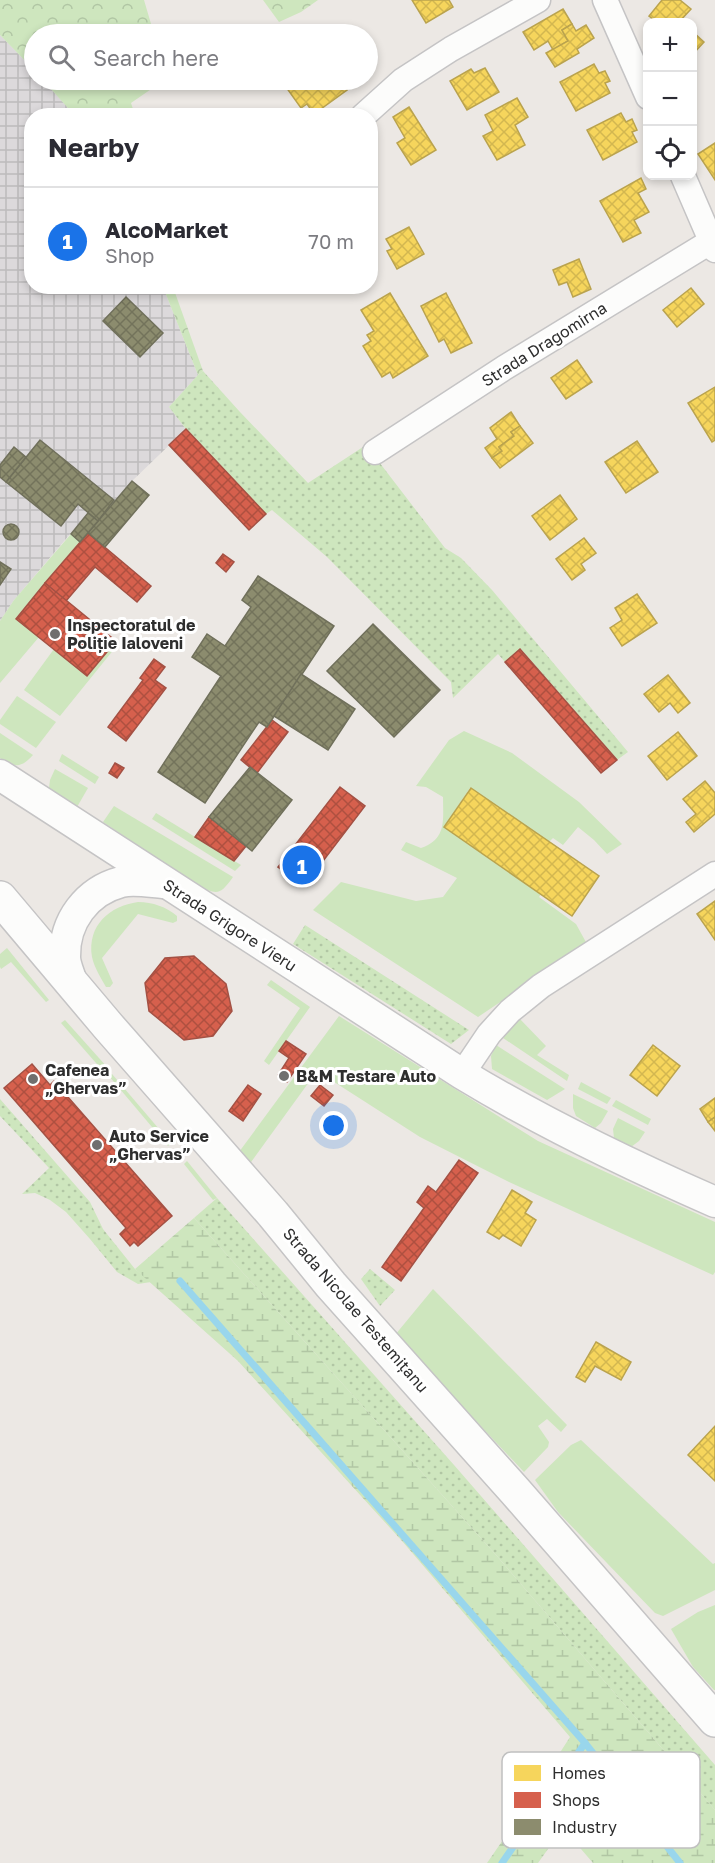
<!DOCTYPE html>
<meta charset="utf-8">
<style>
:root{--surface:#fff;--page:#f7f7f7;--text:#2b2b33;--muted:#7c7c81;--line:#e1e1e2;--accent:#1a73e8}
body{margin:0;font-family:"Golos Text",sans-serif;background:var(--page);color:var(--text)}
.controls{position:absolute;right:18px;top:18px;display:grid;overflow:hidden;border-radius:12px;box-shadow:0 3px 9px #0003}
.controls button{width:54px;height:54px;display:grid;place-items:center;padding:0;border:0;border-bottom:2px solid var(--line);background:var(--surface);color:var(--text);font:30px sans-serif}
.you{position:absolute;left:334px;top:1126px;width:21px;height:21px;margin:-15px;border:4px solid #fff;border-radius:50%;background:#1a73e8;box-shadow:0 0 0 9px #1a73e833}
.badge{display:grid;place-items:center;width:39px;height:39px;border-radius:50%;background:var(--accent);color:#fff;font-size:20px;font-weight:700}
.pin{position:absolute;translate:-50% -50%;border:3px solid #fff;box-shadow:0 2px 6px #0006}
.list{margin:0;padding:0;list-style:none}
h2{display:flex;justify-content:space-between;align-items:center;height:78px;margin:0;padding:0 24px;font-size:26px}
h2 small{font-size:20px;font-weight:400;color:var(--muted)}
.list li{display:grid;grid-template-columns:39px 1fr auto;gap:18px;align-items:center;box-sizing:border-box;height:108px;padding:0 24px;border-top:2px solid var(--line)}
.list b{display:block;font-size:22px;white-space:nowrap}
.list p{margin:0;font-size:20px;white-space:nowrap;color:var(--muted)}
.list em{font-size:20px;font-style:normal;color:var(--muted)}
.icon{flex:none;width:33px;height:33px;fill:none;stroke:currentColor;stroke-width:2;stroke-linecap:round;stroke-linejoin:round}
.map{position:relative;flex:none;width:715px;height:1863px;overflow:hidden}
.search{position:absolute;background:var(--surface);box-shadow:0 3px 9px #0003;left:24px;top:24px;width:354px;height:66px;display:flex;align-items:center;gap:15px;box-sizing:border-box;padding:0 21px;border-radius:33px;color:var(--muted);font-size:22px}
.panel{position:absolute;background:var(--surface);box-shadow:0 3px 9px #0003;left:24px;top:108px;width:354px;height:186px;border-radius:24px}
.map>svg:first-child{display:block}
.industrial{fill:url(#industrial-grid)}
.grass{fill:url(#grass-dots)}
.forest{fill:url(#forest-crowns)}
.wetland{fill:url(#wetland-marsh)}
.garden{fill:#cee6be}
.homes{fill:url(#homes-cross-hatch);stroke:#baa34e;stroke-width:1.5}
.shops{fill:url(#shops-cross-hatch);stroke:#a45144;stroke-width:1.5}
.industry{fill:url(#industry-cross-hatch);stroke:#70705b;stroke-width:1.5}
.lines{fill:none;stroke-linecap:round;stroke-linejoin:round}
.stream{stroke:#99d6ec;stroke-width:7}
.minor-casing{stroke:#c5c4c5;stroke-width:27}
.tertiary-casing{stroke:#c5c4c5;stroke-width:33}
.secondary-casing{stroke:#c5c4c5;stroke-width:36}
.minor{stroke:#fcfcfb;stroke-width:24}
.tertiary{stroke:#fcfcfb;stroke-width:30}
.secondary{stroke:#fcfcfb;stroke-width:33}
.poi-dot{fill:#706f6e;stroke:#fff;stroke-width:2}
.labels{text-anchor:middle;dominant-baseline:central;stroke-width:6;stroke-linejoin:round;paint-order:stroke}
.street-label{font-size:16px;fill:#2e2e2e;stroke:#fff}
.poi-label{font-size:16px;font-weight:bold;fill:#2e2e2e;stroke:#fff;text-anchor:start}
.key{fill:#fff;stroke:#c0c0c0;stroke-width:1.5}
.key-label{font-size:16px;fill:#2e2e2e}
</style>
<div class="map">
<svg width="715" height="1863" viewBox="0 0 715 1863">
<defs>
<pattern id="industrial-grid" width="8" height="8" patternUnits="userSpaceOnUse" patternTransform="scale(1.5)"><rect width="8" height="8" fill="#dcd9db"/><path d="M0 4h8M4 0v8" fill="none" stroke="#bdbbbc"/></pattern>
<pattern id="grass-dots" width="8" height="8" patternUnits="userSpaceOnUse" patternTransform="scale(1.5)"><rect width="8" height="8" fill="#cee6be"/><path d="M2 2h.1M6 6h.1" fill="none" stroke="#b1c6a4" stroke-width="1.8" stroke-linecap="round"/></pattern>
<pattern id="forest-crowns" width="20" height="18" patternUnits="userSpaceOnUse" patternTransform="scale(1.5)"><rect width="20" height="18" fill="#cee6be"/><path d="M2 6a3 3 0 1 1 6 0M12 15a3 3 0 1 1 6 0" fill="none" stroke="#b1c6a4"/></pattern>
<pattern id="wetland-marsh" width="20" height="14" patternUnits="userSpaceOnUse" patternTransform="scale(1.5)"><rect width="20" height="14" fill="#cee6be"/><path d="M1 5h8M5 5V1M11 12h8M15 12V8" fill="none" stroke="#b1c6a4"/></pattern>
<pattern id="homes-cross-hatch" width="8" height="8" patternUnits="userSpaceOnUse" patternTransform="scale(1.5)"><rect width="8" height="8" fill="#f6d55c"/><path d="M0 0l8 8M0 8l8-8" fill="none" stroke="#d3b750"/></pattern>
<pattern id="shops-cross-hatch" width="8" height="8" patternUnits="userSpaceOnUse" patternTransform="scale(1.5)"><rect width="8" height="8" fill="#d6604d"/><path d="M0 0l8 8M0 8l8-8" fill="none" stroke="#ae5040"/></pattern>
<pattern id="industry-cross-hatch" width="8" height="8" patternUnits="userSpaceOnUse" patternTransform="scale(1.5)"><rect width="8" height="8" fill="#8c8c6e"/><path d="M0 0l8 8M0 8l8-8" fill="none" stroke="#73735b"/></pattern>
</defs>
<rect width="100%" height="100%" fill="#ece8e4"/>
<polygon class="industrial" points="0,35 34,70 34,80 43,80 75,115 32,116 32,286 163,287 198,375 169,407 186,429 132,481 98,521 88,513 14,600 0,621"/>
<g class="grass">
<polygon points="203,371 240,412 308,483 366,445 445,548 461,558 492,590 628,752 617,760 521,649 505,662 498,654 453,698 451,682 327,557 272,510 266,514 186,429 169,407 198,375"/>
<polygon points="305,925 469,1030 451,1044 293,944"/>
<polygon points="0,1099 90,1202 103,1229 135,1269 151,1282 138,1284 117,1272 90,1239 66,1212 50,1200 35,1193 22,1194 49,1168 0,1116"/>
<polygon points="217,1198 454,1465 715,1765 715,1810 496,1555 194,1218"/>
<polygon points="370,1269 395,1290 380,1306 361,1279"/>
</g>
<g class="forest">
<polygon points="0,0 144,0 154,34 34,34 34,70 0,35"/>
<polygon points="263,0 318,0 301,12 279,22"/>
<polygon points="43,80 160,80 160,83 131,103 135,115 75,116"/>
<polygon points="163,287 173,287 203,371 198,375"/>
</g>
<polygon class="wetland" points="194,1218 496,1555 715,1810 715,1863 593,1863 563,1828 538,1863 487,1863 516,1821 570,1737 402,1541 238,1361 135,1269"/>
<g class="garden">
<polygon points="71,534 80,542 16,618 39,637 0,683 0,621 14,600"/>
<polygon points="116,641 119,643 60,716 24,690 54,649 87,676"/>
<polygon points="17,696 56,722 36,748 0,724 0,720"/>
<path d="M464,731L512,753L579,802L622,844L607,854L594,840L578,827L563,845L553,838L549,842L470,788L444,827L541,894L539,897L576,924L587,944L478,1017L313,910L341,882L416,901L443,897L457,878L401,850L406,842L421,848C447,839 443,820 443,797L426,787L416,786L449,740Z"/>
<path d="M0,733L33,755C20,769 15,767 0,758Z"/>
<polygon points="62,754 99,777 95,784 59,761"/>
<polygon points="55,769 88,788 77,807 49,788 50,780"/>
<path d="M114,806L233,877C220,895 218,895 198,886L103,822Z"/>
<polygon points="156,813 241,865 235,871 152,819"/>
<path d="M138,902C153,902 166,907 177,916V921L173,923L138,914L102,958L113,983L110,987H106C101,978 94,967 92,957C87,925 110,906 138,902Z"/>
<polygon points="7,948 49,1000 46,1002 11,962 1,969 0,967 0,954"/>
<polygon points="271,980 310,1007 269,1065 264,1061 300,1008 267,985"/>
<polygon points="339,1016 538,1141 715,1222 715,1272 713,1275 509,1182 420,1137 317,1071 249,1165 239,1152"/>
<polygon points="519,1018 546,1046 537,1055 569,1075 567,1081 503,1038"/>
<polygon points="65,1020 107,1067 103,1071 61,1023"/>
<polygon points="496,1045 565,1089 547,1100 492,1069 491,1056"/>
<polygon points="112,1074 171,1143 168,1146 109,1076"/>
<polygon points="581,1082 611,1098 607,1104 578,1089"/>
<polygon points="573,1094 608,1111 601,1123 595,1128 576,1116 573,1108"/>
<polygon points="616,1100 651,1119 648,1125 612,1106"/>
<polygon points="618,1118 645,1132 639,1141 631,1147 614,1138 613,1129"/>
<polygon points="187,1161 217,1198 213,1200 184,1164"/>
<polygon points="433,1289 567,1425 561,1432 547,1419 538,1426 549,1442 548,1447 524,1472 395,1335"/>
<polygon points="581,1440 713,1564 715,1563 715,1590 663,1616 655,1613 558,1512 535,1480 571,1445"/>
<polygon points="715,1605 715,1690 714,1690 693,1667 671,1629 698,1612"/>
</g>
<g class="homes">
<polygon points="412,0 449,0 453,7 426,23"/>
<polygon points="662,0 680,0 691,9 679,22 657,22 649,16"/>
<polygon points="563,9 572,24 562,30 568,41 553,50 548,41 534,50 523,32"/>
<polygon points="572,24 576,31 586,25 594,38 577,49 579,53 555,67 546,53 568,41 562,30"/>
<polygon points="692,31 704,42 692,55"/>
<polygon points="594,64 599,73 605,71 610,81 605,83 610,93 576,111 560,82"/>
<polygon points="485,68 499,92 467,110 450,81 471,69 474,73"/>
<polygon points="281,80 322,80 325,84 331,80 339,80 347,90 314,114 307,104 301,108"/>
<polygon points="517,98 528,117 515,125 525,145 497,160 483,136 493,131 485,115"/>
<polygon points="409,107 436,150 411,165 397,143 405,138 393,117"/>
<polygon points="621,113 626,122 632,119 637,130 632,132 637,142 603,160 587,130"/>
<polygon points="715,143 715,180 698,154"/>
<polygon points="641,178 646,189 638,193 649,212 634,220 641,233 623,242 600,201"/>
<polygon points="409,227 424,254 397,269 387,251 392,249 386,239"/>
<polygon points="579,259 591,289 573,297 567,282 559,285 553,270"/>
<polygon points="691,288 704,304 677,327 663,310"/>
<polygon points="390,293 428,356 393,378 390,372 382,377 363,346 371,341 367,335 374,331 361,310"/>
<polygon points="446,293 472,343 451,353 444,339 439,342 421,306"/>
<polygon points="577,360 592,382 566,399 551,378"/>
<polygon points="715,387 715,440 712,442 688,403"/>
<polygon points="511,412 520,426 511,432 514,436 499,447 502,451 492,458 485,448 497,439 490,428"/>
<polygon points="520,426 533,443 500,468 492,458 502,451 499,447 514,436 511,432"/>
<polygon points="637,441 658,472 626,493 605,462"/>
<polygon points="560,495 577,519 550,540 532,516"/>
<polygon points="584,538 596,553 581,564 585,570 572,580 556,559"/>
<polygon points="637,594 657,623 622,646 610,628 622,620 615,608"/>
<polygon points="668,675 690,703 678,713 670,703 659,712 644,694"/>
<polygon points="678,732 697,756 667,780 648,756"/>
<polygon points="705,781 715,793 715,814 694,832 686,822 696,814 683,799"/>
<polygon points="471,788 599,876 572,916 444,827"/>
<polygon points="715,901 715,940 697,914"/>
<polygon points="653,1045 680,1066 657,1096 630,1075"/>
<polygon points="715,1098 715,1117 708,1122 700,1109"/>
<polygon points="715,1117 715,1131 708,1122"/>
<polygon points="512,1190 532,1202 525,1213 536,1220 521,1246 503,1235 499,1239 487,1232"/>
<polygon points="596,1342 631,1362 621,1380 595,1366 585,1382 576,1377"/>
<polygon points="715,1426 715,1481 688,1455"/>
</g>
<g class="shops">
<polygon points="186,429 266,514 249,530 169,445"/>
<polygon points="88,533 151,586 137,602 95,567 66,601 45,583"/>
<polygon points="223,554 234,562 226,572 216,563"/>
<polygon points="45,583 116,641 87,676 16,619"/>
<polygon points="520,649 617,760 601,773 505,662"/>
<polygon points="154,659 165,667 155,680 166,688 126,741 108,727 143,680 140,678"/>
<polygon points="272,720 288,732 257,773 241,760"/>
<polygon points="115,763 124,768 117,778 109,773"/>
<polygon points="340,787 365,806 304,886 278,867"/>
<polygon points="209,817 246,846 234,861 195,837"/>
<polygon points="194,956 226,984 232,1011 213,1036 184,1040 149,1011 145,983 165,958"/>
<polygon points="286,1041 306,1054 287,1082 278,1075 289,1058 279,1051"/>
<polygon points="32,1064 50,1085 54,1081 172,1216 138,1246 134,1242 130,1246 120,1234 126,1228 4,1088"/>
<polygon points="248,1085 261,1094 243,1121 229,1111"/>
<polygon points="320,1085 333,1095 324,1106 311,1096"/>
<polygon points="459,1160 478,1173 401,1281 382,1267 424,1208 417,1202 428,1186 436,1192"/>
</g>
<g class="industry">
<polygon points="126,297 163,333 140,357 103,321"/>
<polygon points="40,440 114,500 98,521 78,504 61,526 6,482"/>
<polygon points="14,447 26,457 6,482 0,477 0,465"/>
<polygon points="132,481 149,495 105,547 88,533"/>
<polygon points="88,513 98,521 80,542 71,534"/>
<circle cx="11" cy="532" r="8"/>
<polygon points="0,562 11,569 0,585"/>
<polygon points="258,576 334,626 267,727 259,722 205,803 158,772 221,676 192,657 207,634 225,646 251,607 242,600"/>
<polygon points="373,624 440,690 394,737 327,671"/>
<polygon points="301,674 355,709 328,750 274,716"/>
<polygon points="250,767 292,800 252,851 209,817"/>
</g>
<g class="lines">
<g class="stream">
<polyline points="180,1281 585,1743 680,1863"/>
<polyline points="502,1863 585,1743"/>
</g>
<g class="minor-casing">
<g id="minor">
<polyline points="605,0 648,97"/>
<polyline points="363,116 403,80 451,49 538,0"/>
<polyline points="683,176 715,250"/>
<polyline points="375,452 504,368 715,239"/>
<polyline points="462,1074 489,1034 510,1011 541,986 715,874"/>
</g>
</g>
<g class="tertiary-casing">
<g id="tertiary">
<path d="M0,775L462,1074C543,1123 628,1164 715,1202"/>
<path d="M72,983C70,975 65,965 65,957C64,921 87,891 121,882C133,879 150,882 163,883"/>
</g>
</g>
<g class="secondary-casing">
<polyline id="secondary" points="0,898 108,1026 273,1214 331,1285 515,1491 715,1720"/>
</g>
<use href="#minor" class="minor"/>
<use href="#tertiary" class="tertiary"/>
<use href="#secondary" class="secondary"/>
</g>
<g class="poi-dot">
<circle cx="55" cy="634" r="6"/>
<circle cx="284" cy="1076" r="6"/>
<circle cx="33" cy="1079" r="6"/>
<circle cx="97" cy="1145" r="6"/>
</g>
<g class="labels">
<g class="street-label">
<text transform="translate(544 344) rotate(-32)">Strada Dragomirna</text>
<text transform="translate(230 925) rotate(33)">Strada Grigore Vieru</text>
<text transform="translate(356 1310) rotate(49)">Strada Nicolae Testemițanu</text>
</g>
<g class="poi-label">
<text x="67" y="625">Inspectoratul de<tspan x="67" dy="18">Poliție Ialoveni</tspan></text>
<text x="45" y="1070">Cafenea<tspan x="45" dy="18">„Ghervas”</tspan></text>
<text x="296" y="1076">B&amp;M Testare Auto</text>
<text x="109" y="1136">Auto Service<tspan x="109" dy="18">„Ghervas”</tspan></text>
</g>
</g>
<rect x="502" y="1752" width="198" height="96" rx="9" class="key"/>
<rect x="514" y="1765" width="27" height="16" fill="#f6d55c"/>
<rect x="514" y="1792" width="27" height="16" fill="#d6604d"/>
<rect x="514" y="1819" width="27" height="16" fill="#8c8c6e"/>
<g class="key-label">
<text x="552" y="1779">Homes</text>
<text x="552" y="1806">Shops</text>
<text x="552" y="1833">Industry</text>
</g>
</svg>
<div class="controls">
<button>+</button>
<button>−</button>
<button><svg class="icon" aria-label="locate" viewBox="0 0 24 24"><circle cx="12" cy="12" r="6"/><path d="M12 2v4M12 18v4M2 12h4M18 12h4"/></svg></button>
</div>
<div class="you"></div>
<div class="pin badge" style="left:302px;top:865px">1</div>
<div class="search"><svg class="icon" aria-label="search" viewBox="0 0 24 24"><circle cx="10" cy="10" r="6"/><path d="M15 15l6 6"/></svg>Search here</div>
<section class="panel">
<h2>Nearby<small></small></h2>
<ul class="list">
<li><span class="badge">1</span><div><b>AlcoMarket</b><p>Shop</p></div><em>70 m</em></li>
</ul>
</section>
</div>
